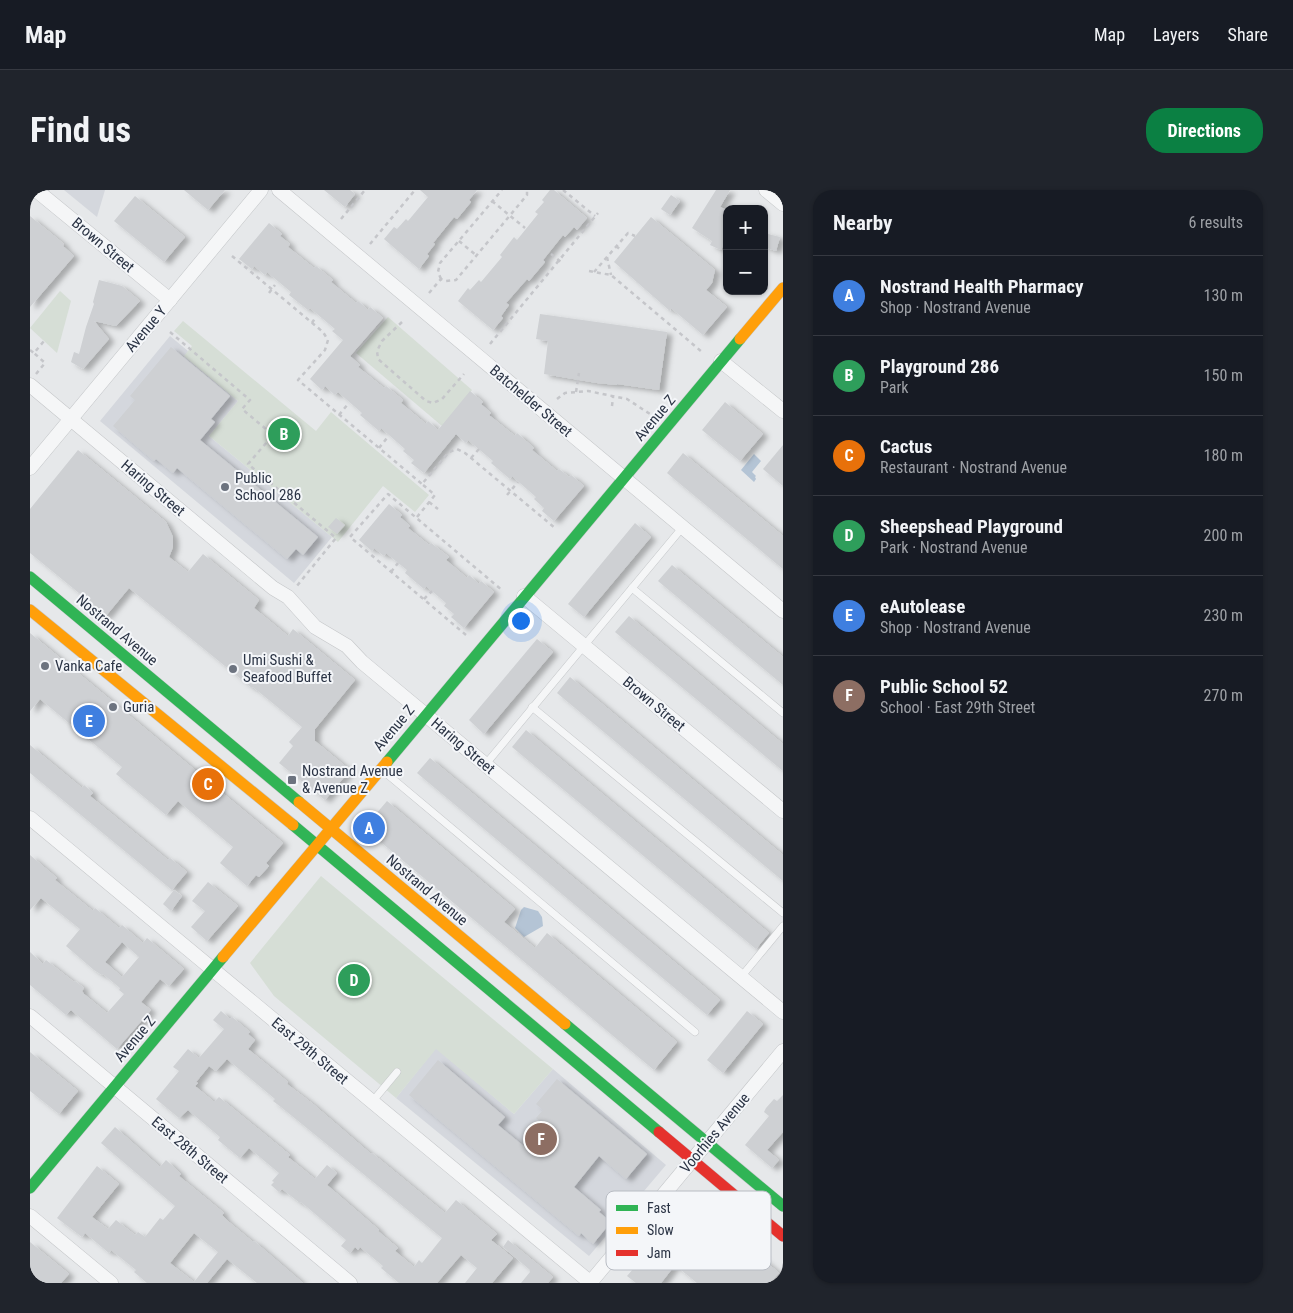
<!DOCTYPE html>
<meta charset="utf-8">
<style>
:root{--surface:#171b24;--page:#20242c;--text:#f1f3f6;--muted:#9ea1a6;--line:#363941;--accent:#0b8043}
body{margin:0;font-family:"Roboto Condensed",sans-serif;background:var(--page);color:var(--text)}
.controls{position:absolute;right:15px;top:15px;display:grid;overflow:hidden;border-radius:10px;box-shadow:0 1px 4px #0004}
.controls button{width:45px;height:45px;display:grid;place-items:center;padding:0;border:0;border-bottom:1px solid var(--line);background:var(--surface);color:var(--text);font:25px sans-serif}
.you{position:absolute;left:490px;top:430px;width:18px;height:18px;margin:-12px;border:4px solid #fff;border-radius:50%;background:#1a73e8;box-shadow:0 0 0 8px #1a73e833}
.badge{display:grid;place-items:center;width:32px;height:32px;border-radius:50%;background:var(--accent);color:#fff;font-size:16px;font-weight:700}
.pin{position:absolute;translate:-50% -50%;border:2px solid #fff;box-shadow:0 1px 5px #0006}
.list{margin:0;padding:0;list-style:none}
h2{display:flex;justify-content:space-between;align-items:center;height:65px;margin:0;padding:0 20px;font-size:21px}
h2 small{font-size:16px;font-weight:400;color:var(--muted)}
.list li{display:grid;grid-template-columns:32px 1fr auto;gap:15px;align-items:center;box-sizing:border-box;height:80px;padding:0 20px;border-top:1px solid var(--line)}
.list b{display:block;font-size:19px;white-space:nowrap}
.list p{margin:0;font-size:16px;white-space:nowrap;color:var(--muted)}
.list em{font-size:16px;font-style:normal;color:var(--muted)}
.map{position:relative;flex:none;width:753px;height:1093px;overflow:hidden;border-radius:20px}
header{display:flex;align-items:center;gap:30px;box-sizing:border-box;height:70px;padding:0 25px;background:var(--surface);border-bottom:1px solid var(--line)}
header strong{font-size:24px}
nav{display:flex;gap:28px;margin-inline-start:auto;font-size:18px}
.intro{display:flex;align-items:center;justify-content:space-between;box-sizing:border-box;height:120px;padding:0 30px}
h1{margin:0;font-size:35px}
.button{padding:12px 22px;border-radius:20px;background:var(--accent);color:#fff;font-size:18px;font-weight:700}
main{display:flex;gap:30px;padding:0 30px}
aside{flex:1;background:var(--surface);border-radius:20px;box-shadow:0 1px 4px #0004}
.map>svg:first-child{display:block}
.built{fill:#d4d7dd}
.green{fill:#d6ded6}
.water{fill:#b4c4d5}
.building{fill:#ced0d3;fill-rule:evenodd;filter:url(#shadow)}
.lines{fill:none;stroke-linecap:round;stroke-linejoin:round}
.lane-casing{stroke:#c4c6c8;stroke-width:8}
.street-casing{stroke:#c4c6c8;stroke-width:15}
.fast-casing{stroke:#c4c6c8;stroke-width:12}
.slow-casing{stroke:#c4c6c8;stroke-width:12}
.jam-casing{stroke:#c4c6c8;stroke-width:12}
.path{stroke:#c5c6ca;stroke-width:2.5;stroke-dasharray:4 4;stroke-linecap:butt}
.lane{stroke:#f5f6f7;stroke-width:7}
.street{stroke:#f5f6f7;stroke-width:14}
.fast{stroke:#30b455;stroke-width:11}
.slow{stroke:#ff9f0a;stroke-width:11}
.jam{stroke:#e5322d;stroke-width:11}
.poi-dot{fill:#6c737f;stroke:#f4f6f9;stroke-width:2}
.labels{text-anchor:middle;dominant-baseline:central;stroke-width:4;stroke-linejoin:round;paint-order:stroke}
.street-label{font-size:15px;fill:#2b3445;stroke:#f4f6f9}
.poi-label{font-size:15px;fill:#2b3445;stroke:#f4f6f9;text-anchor:start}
.key{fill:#f4f6f9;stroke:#b8bcc3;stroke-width:1}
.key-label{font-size:14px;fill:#2b3445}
</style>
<header>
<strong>Map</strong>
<nav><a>Map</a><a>Layers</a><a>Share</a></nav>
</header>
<div class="intro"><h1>Find us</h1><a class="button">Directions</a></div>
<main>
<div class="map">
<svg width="753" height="1093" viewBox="0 0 753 1093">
<defs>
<filter id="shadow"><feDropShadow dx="5.5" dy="3" stdDeviation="2.5" flood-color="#0004"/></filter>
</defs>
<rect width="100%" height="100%" fill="#e6e8ea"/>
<g class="built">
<polygon points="34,0 75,0 67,27"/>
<polygon points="140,146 158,161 155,166 208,211 179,246 302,347 264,393 70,231"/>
<polygon points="406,858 484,924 523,879 636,975 559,1066 366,908"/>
</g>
<g class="green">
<polygon points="30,101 41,111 27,163 0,138"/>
<polygon points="358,127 442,200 412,236 326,163"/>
<polygon points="153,131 286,241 301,222 399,305 385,322 353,296 308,352 179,246 208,211 154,166 162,156 144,141"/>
<polygon points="291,686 523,879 484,924 406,859 366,908 244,806 220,773"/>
</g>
<g class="water">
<polygon points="724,264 731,271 722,282 726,286 725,287 726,289 724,292 711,280"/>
<polygon points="494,717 508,721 512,727 513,736 494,747 485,738 491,720"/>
</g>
<g class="building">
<polygon points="154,0 195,0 178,20"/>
<polygon points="294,0 320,0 325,4 315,17"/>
<polygon points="390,0 447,0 439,10 441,12 427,29 424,27 403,53 405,54 397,64 399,66 389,79 354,49 364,37 367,39 376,29 378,31 398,7"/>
<polygon points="520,0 524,0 557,28 547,40 544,37 535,47 533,45 513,70 515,72 499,91 497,89 476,113 479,115 471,126 473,128 463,140 428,111 438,98 440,100 449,90 451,92 472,67 470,65 484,47 487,50 508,24 505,22 514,12 512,10"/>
<polygon points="686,0 700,0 690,17 697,20 697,47 691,60 680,55 682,51 662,38"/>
<polygon points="641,5 650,11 640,25 631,19"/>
<polygon points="105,6 155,47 134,72 84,31"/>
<polygon points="0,26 34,54 33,56 44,66 0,117"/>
<polygon points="621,27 685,80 682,93 676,100 697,117 673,145 641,118 640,121 584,72"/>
<polygon points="239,33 252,44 250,46 260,54 258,57 284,78 286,76 303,90 301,92 326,113 328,111 338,120 340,117 353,128 320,166 330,175 328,177 354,198 356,196 373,210 371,213 396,234 398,231 408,240 440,201 453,212 451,214 461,223 459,225 485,246 487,243 504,258 502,260 527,281 529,279 539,287 541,285 554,296 524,331 512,321 514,318 504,309 506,307 482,286 480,289 461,273 463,271 438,250 436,253 426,244 394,283 381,273 384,270 373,261 375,259 351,238 349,241 330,225 332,223 308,202 305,205 295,196 292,200 280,189 313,150 302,141 305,139 280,118 278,120 259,105 261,102 237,82 235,85 224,76 222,79 209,69"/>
<polygon points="734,43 750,47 746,61 734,57"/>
<polygon points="69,90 92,96 110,111 86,136 64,131 79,149 53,179 41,172 44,162 49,164 56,137 64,114 63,112"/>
<polygon points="510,124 637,142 629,200 587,194 587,195 567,193 514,184 518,151 506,149"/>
<polygon points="141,157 200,206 181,229 185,232 170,250 288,347 273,365 266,359 257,369 147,278 143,283 126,269 124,271 83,236 105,210 100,206"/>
<polygon points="695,212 733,244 710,271 672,240"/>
<polygon points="753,255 753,296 733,279"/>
<polygon points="48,260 136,332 143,347 143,357 139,367 158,382 173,364 229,410 224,418 258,446 263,439 325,490 285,539 285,551 320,580 295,610 249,573 263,556 259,552 272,537 223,497 222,498 99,398 75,427 58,413 60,412 0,363 0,319"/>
<polygon points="653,263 753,346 753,379 637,283"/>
<polygon points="359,314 372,325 370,327 380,336 378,338 399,355 401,353 419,367 416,370 437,388 439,385 449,394 451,391 464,402 434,438 421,427 424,424 414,416 416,413 396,396 394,399 375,383 377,380 356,363 354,366 344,358 342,361 329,350"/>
<polygon points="306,328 315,335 307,344 298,337"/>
<polygon points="605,333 621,347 554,427 538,414"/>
<polygon points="642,375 753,467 753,495 628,391"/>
<polygon points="599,426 753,554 753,581 585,442"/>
<polygon points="0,443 253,653 236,673 239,676 229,687 226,685 217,696 190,673 203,657 148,611 136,625 86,584 92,577 10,509 0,521"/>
<polygon points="507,449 523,462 454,544 439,530"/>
<polygon points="540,487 753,665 753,691 527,503"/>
<polygon points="496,540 739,743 726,759 482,557"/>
<polygon points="0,555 52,598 54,595 63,603 60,606 138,670 140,668 157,682 142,700 0,583"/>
<polygon points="400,568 690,810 677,825 387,583"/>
<polygon points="357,611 485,719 474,732 505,758 517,743 647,852 624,880 334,638"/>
<path d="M0,665L27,688L25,690L63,721L65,718L89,738L92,735L113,753L117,748L154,779L139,796L130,789L111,812L121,820L87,859L41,820L36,825L0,795V762L13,774L16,770L44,792L45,791L54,798L52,801L54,804L77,823L94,804L89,800L90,798L73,784L72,785L64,780L36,756L50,739L11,708L0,720ZM92,752L109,767L92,787L75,772Z"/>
<polygon points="178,692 208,716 177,751 161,737 175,721 162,711"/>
<polygon points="144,700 152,706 141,721 133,714"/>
<path d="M191,821L200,829L202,827L220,842L218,844L225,850L218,859L258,892L257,894L283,914L341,964L342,963L415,1023L426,1010L467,1044L461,1050L483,1068L462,1093H435L447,1078L431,1065L407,1093H369L351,1078L353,1076L330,1057L328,1060L325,1057L320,1063L311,1056L316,1050L271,1012L270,1013L252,999L249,1002L241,995L244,992L242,991L249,983L219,958L210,968L188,950L190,947L158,920L149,928L126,909L149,881L143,877L158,859L169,868L194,839L183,830ZM197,869L245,909L243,911L251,917L412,1048L392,1073L389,1070L384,1077L365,1061L368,1058L348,1041L349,1040L297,995L307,983L297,975L285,989L258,967L260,965L189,907L185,911H183L165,896L168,893L166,892L179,876L186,881Z"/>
<polygon points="717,821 733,834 693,883 677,870"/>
<polygon points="0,862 48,901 29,924 0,901"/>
<polygon points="408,870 475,927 468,935 507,967 526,945 506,928 513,920 506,914 527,889 617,964 596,989 569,966 544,997 571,1020 569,1022 581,1032 563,1054 551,1043 549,1046 379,905"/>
<polygon points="753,905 753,942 737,960 749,970 742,978 715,955 739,926 734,922 736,918 744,909 747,911"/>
<path d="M85,937L130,977L136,970L151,984L149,986L194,1023L192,1025L199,1032L223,1052L224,1051L273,1093H227L197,1069L177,1093H117L104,1082L106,1080L81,1060L79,1063L55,1043L52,1047L27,1028L67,976L89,994L62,1027L78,1039L86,1030L105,1045L108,1042L115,1047L130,1028L133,1030L145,1016L71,953ZM164,1043L188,1062L164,1092L140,1073Z"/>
<polygon points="664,1009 749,1083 740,1093 667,1093 645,1075 631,1093 606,1093 597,1086"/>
<polygon points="478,1050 523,1087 518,1093 491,1093 500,1082 500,1080 473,1057"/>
<polygon points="0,1052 39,1084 31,1093 0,1093"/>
</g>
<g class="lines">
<g class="lane-casing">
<g id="lane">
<polyline points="602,398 753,523"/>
<polyline points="502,517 753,723"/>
<polyline points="455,575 652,338"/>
<polyline points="351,579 665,842"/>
<polyline points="711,787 753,736"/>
<polyline points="342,912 367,882"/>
</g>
</g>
<g class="street-casing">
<g id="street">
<polyline points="6,0 140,110"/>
<polyline points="249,0 753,421"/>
<polyline points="736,0 753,14"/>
<polyline points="691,171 753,221"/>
<polyline points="0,195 243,398 258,407 285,437 317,456 332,472 753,822"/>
<polyline points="0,278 231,0"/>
<polyline points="494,406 753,621"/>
<polyline points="0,628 561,1093"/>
<polyline points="0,826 320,1093"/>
<polyline points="0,1026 81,1093"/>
<polyline points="560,1093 753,861"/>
</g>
</g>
<g class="fast-casing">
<g id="fast">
<polyline points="0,387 269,612"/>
<polyline points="357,572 710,149"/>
<polyline points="263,635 629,942"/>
<polyline points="535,834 753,1016"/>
<polyline points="0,998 193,767"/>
</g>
</g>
<g class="slow-casing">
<g id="slow">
<polyline points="710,149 753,98"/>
<polyline points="0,420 263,635"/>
<polyline points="269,612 535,834"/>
<polyline points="193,767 357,572"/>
</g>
</g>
<g class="jam-casing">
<polyline id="jam" points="629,942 753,1046"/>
</g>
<g class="path">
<polyline points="533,0 565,26"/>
<polyline points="462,11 495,38"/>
<polyline points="311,29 335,0"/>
<polyline points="429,51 447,66"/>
<polyline points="340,54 385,0"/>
<polyline points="586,56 592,61"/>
<polyline points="521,64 531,72"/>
<polyline points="202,66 293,142 298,150 295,160 268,190 392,294"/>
<polyline points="577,67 581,85"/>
<polyline points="559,81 581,85 672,162"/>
<polyline points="564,82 598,43 605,46"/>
<polyline points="411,89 408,82 410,73 472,0"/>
<polyline points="239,103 245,95"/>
<polyline points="399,103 411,89 416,91 426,90 497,5 497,0"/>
<polyline points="372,132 352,151 347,161 348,169 396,211 403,213 412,209 434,184"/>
<polyline points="282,133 285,128"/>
<polyline points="140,142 220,210 212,219 243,245 218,274 306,348 266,397"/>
<polyline points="460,154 568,23"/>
<polyline points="0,160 4,163"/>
<polyline points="6,184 15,173 4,163 14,151"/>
<polyline points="546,202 549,183"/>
<polyline points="527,209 535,203 558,201 597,209 620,224"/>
<polyline points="582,216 583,207"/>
<polyline points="309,225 318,214"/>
<polyline points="349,258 357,248"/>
<polyline points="441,268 449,259"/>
<polyline points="477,305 488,292"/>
<polyline points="399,312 408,319"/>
<polyline points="387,327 405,305 392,294 419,262 427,259 435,263 525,338"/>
<polyline points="361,382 368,373"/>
<polyline points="394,409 402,401"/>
<polyline points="436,445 320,347 358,304 473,401"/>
</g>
<use href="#lane" class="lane"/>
<use href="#street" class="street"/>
<use href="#fast" class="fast"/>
<use href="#slow" class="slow"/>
<use href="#jam" class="jam"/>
</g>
<g class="poi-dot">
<circle cx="195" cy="297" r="5"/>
<circle cx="15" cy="476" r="5"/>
<circle cx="203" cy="479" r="5"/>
<circle cx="83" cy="517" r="5"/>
<rect x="257" y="585" width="10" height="10" rx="2.5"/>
</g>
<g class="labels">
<g class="street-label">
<text transform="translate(73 55) rotate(40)">Brown Street</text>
<text transform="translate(116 139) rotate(-50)">Avenue Y</text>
<text transform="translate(501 211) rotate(40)">Batchelder Street</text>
<text transform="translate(625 228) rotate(-50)">Avenue Z</text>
<text transform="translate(123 298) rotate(40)">Haring Street</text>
<text transform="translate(87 440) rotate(40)">Nostrand Avenue</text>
<text transform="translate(624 514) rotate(40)">Brown Street</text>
<text transform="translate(364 538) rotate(-50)">Avenue Z</text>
<text transform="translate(433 556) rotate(40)">Haring Street</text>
<text transform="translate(397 700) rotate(40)">Nostrand Avenue</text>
<text transform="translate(105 849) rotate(-50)">Avenue Z</text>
<text transform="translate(280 861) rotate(40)">East 29th Street</text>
<text transform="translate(685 943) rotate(-50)">Voorhies Avenue</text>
<text transform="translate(160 960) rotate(40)">East 28th Street</text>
</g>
<g class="poi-label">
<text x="205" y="288">Public<tspan x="205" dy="17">School 286</tspan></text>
<text x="213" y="470">Umi Sushi &amp;<tspan x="213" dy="17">Seafood Buffet</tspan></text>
<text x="25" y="476">Vanka Cafe</text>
<text x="93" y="517">Guria</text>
<text x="272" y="581">Nostrand Avenue<tspan x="272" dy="17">&amp; Avenue Z</tspan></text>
</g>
</g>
<rect x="576" y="1001" width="165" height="79" rx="8" class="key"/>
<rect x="586" y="1015" width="22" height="6" fill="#30b455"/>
<rect x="586" y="1037" width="22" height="7" fill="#ff9f0a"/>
<rect x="586" y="1060" width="22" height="6" fill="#e5322d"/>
<g class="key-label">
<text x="617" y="1023">Fast</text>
<text x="617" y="1045">Slow</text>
<text x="617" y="1068">Jam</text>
</g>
</svg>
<div class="controls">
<button>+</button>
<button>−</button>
</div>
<div class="you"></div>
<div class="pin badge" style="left:339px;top:638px;background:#3f7fe0">A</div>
<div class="pin badge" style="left:254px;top:244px;background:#2e9e5b">B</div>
<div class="pin badge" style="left:178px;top:594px;background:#e8710a">C</div>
<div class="pin badge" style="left:324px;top:790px;background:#2e9e5b">D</div>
<div class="pin badge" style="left:59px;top:531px;background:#3f7fe0">E</div>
<div class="pin badge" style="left:511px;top:949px;background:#8d6e63">F</div>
</div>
<aside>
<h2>Nearby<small>6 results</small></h2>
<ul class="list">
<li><span class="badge" style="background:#3f7fe0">A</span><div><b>Nostrand Health Pharmacy</b><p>Shop · Nostrand Avenue</p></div><em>130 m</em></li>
<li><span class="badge" style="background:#2e9e5b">B</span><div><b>Playground 286</b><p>Park</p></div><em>150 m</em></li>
<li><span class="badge" style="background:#e8710a">C</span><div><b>Cactus</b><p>Restaurant · Nostrand Avenue</p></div><em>180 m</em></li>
<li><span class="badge" style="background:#2e9e5b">D</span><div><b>Sheepshead Playground</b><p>Park · Nostrand Avenue</p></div><em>200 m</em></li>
<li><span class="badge" style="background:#3f7fe0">E</span><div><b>eAutolease</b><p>Shop · Nostrand Avenue</p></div><em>230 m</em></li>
<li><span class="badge" style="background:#8d6e63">F</span><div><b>Public School 52</b><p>School · East 29th Street</p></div><em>270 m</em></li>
</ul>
</aside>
</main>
